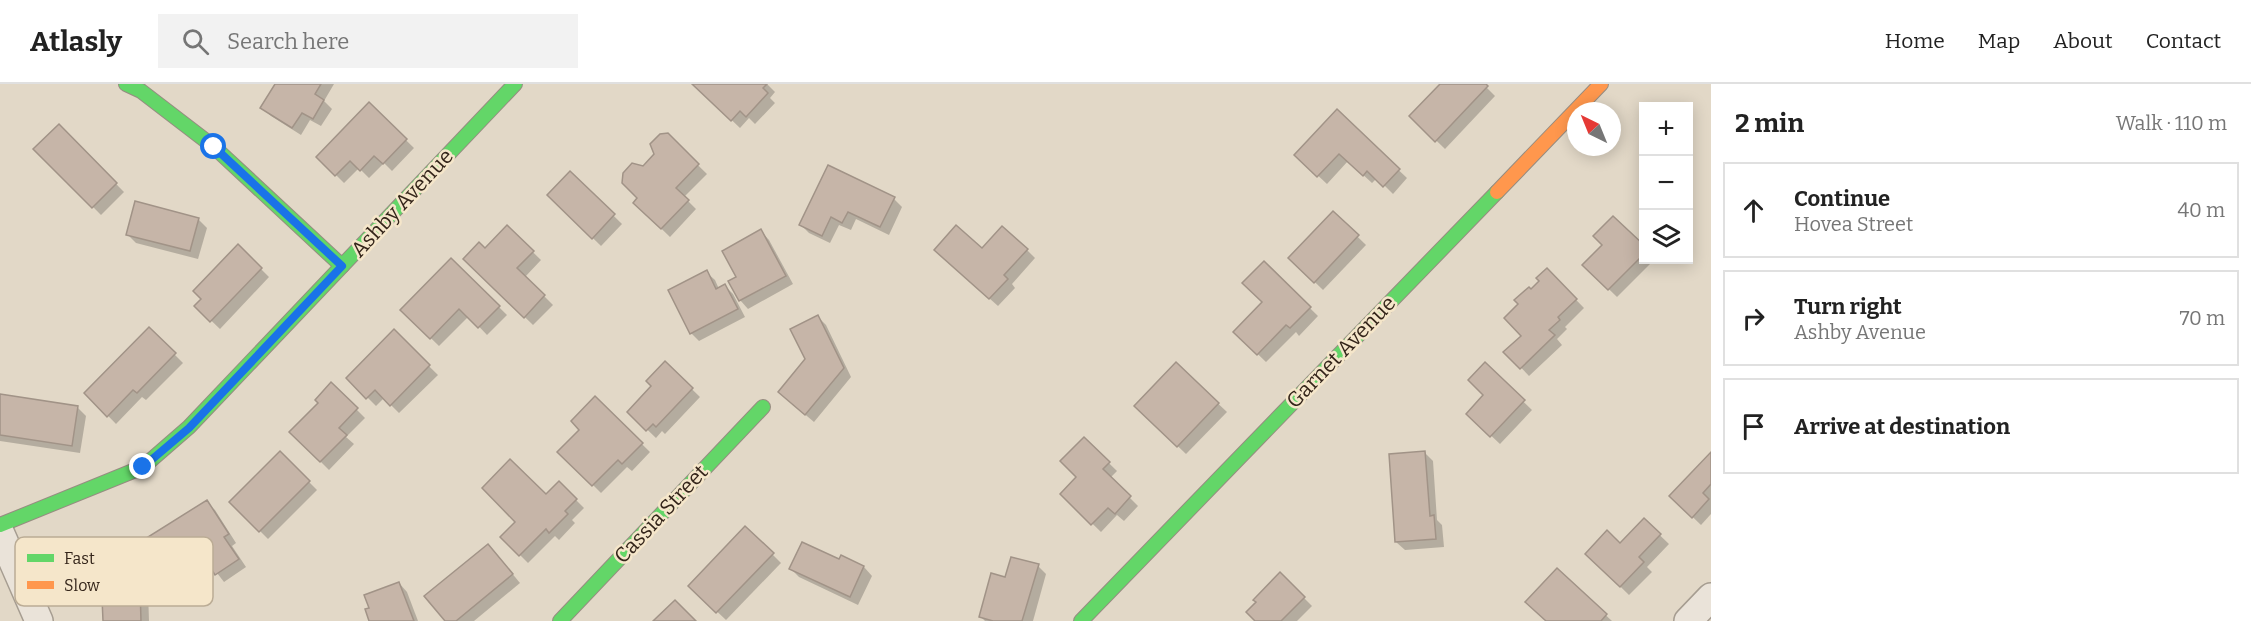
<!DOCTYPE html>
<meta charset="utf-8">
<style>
:root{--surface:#fff;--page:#f2f2f2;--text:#222;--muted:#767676;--line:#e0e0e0}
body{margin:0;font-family:Bitter,serif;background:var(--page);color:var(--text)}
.controls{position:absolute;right:18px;top:18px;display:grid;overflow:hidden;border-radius:0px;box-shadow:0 3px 15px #0003}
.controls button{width:54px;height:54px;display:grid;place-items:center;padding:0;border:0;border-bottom:2px solid var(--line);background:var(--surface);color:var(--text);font:30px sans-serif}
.compass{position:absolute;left:1567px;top:18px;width:54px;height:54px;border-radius:50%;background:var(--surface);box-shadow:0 3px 15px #0003;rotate:317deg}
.stop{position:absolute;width:18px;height:18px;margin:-14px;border:4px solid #1a73e8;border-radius:50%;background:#fff}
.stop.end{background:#1a73e8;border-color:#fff;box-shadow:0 2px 6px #0008}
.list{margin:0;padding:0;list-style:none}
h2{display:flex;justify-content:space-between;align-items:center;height:78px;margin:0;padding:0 24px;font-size:26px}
h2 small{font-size:20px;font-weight:400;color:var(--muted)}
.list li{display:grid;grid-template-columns:39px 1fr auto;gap:18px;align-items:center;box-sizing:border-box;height:96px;margin:0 12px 12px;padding:0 12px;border:2px solid var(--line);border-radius:0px}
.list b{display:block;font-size:22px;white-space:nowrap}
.list p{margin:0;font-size:20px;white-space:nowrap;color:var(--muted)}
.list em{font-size:20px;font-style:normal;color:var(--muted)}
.icon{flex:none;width:33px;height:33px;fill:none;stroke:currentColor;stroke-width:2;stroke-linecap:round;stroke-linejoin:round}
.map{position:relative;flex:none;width:1711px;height:537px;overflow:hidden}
header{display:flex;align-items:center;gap:36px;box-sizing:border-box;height:84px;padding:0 30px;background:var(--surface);border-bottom:2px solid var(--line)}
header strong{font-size:28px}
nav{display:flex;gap:33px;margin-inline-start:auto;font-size:21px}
.search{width:420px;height:54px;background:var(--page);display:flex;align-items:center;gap:15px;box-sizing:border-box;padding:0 21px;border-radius:0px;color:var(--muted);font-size:22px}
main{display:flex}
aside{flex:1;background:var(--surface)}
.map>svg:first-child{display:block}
.shadow{fill:#0003}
.building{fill:#c6b5a8;stroke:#a19387;stroke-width:1.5}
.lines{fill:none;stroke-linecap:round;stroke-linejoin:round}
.street-casing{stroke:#a69d91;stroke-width:30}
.fast-casing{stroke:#968c81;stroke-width:16}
.slow-casing{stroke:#968c81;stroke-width:16}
.street{stroke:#eae3d9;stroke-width:27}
.fast{stroke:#63d668;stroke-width:14}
.slow{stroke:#ff974d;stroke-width:14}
.route{stroke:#1a73e8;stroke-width:8}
.labels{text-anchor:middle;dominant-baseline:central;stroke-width:5;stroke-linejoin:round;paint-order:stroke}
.street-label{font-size:21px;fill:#34251a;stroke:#f5e6ca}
.key{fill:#f5e6ca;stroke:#bbac95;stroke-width:1.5}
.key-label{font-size:16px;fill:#34251a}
</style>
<header>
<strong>Atlasly</strong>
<div class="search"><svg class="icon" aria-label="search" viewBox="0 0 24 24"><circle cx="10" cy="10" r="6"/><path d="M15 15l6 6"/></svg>Search here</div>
<nav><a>Home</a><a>Map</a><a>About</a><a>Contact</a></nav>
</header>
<main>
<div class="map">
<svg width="1711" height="537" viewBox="0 0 1711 537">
<rect width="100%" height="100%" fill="#e2d8c7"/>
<g class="shadow">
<polygon points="277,0 334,0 324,17 332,25 321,42 310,36 301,51 271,32 262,24"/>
<polygon points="694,0 767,0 775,8 770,14 775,19 755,40 749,34 740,44"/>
<polygon points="1442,0 1483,0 1495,12 1445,65 1411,32"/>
<polygon points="369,20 414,64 392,87 384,79 369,94 359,84 344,99 318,73"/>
<polygon points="1337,28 1407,94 1393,110 1377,94 1372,99 1348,77 1327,100 1296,71"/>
<polygon points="59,42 124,108 101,131 36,65"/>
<polygon points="667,51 707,90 684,113 696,125 670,153 635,119 639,114 644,84 656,71"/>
<polygon points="570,89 622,140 601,162 549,111"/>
<polygon points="894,115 902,123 889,151 856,135 851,146 839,141 830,159 809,149 801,141"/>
<polygon points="1333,129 1366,161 1323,206 1290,174"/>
<polygon points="198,135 207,144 198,175 136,159 127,150"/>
<polygon points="507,143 541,176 525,193 553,221 533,241 465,175 485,166"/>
<polygon points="761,147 769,156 793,200 748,225 740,216 738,193"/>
<polygon points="238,162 269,193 220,245 196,222 203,215"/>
<polygon points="1644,163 1644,176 1654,176 1617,213 1584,181"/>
<polygon points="982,166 1027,166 1035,174 1012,200 1015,204 998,222 944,174"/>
<polygon points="451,176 507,231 487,251 469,232 439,262 402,226"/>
<polygon points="1264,179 1318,232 1299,252 1296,248 1266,278 1235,248 1264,218"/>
<polygon points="1547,186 1584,224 1565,243 1567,245 1557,255 1562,261 1529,292 1506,268 1523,252 1531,207 1542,197"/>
<polygon points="706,188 715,196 719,205 725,202 733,210 745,233 699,257 691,249"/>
<polygon points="818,233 826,241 851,293 814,338 788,316 807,276"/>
<polygon points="149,245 183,279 146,316 142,313 116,340 86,309"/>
<polygon points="394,248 438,291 399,329 384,314 376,322 348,294"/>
<polygon points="665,279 700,313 665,350 662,347 656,354 629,328 653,302"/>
<polygon points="1176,280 1227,328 1186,370 1136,322"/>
<polygon points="1485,280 1532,326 1500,360 1468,330 1485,312"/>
<polygon points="331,300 365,334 346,353 354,360 329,386 291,348 320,319"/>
<polygon points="0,312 77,323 86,332 80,369 0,357"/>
<polygon points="595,314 650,368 632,387 627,383 601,409 560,368 581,346"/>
<polygon points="1084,355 1117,387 1110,394 1138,422 1124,437 1117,431 1101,448 1062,410 1078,393"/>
<polygon points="280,369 317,406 268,455 231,418"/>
<polygon points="1425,369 1433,377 1437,436 1442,441 1444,463 1405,466 1396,458"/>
<polygon points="1711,370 1711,430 1701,441 1671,412"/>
<polygon points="559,399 584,424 572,436 575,439 559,456 555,452 528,479 502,453"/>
<polygon points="206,418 215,426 236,459 232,462 246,483 224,498 207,476 186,490 188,493 173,502 165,494"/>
<polygon points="1644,436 1669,460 1647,483 1652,488 1629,511 1587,470 1620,461"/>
<polygon points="746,444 781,479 726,536 690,502"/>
<polygon points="139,468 147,476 149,537 104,537"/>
<polygon points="496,470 520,499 474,537 447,537"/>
<polygon points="841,473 864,483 872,492 858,521 799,493 791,485 839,477"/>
<polygon points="1038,482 1046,490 1033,537 985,537 980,532"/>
<polygon points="1557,486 1612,537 1547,537"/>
<polygon points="1280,490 1312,522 1297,537 1257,537"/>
<polygon points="399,499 407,508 418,537 371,537"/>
</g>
<g class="building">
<polygon points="275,0 321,0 315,10 324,16 313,35 302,29 292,44 260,24"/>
<polygon points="692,0 767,0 763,4 768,9 746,33 740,27 731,37"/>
<polygon points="1440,0 1486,0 1488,2 1435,58 1409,32"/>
<polygon points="369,18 407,55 383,80 374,72 360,87 350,77 335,92 316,73"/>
<polygon points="1337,25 1400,85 1383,103 1367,87 1363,92 1339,70 1317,93 1294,71"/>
<polygon points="59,40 117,99 92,124 33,65"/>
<polygon points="668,49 699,80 676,104 689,116 661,145 633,119 637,114 622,99 623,89 632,79 643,82 654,70 650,60 660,50"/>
<polygon points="828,81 895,113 880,143 848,128 842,139 831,133 822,152 799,141"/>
<polygon points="570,87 615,130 592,155 547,111"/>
<polygon points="135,117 199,134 190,167 126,151"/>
<polygon points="1333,127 1359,151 1314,199 1288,174"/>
<polygon points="1613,132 1644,161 1644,170 1608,206 1582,181 1602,161 1593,152"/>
<polygon points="507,141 534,167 517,184 545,211 524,234 463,175 479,158 485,164"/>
<polygon points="956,141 982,164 1002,142 1028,165 1004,191 1008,195 989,215 934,166"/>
<polygon points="761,145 786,192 739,217 728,197 736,193 722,167"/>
<polygon points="238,160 262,184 210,238 194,222 201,215 193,207"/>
<polygon points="451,174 500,222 478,244 459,225 430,255 400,226"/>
<polygon points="1264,177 1311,223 1290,244 1286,241 1257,271 1233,248 1262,218 1242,199"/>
<polygon points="1547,184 1577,215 1558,233 1560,236 1549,246 1555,251 1520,285 1503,268 1521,252 1504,234 1518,220 1514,216 1529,203 1531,205 1539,197 1536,194"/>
<polygon points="707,186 716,205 725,200 738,225 690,250 668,206"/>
<polygon points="818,231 844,284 805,331 778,308 805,275 790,245"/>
<polygon points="149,243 176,269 137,309 133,306 107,333 84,309"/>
<polygon points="394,245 430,281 390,322 375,306 366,315 346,294"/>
<polygon points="665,277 693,304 656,343 653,340 646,347 627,328 651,302 646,297"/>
<polygon points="1176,278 1219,319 1177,363 1134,322"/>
<polygon points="1485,278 1525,316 1490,353 1466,330 1483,311 1468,296"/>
<polygon points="331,298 358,324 339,344 347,351 320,378 289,348 318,319 315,316"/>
<polygon points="0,310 78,322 72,362 0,351"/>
<polygon points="595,312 643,359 622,380 618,376 592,402 557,368 579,346 571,337"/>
<polygon points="1084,353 1110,378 1103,385 1131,412 1115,430 1108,424 1091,441 1060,410 1076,393 1060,377"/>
<polygon points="280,367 310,397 259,448 229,418"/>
<polygon points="1425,367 1430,432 1434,431 1436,455 1395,458 1389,370"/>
<polygon points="1711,368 1711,400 1703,409 1709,415 1692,434 1669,412"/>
<polygon points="510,375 546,410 559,397 577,415 565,427 568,430 549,449 546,445 519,472 500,453 515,438 482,404"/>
<polygon points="207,416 229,450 224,453 239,475 215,491 200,467 178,481 180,484 164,495 140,458"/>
<polygon points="1644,434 1661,450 1639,473 1644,478 1620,503 1585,470 1607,446 1620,459"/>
<polygon points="745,442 774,469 716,529 688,502"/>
<polygon points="802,458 839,475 841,471 864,482 850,513 789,485"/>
<polygon points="488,460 513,490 456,537 445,537 424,512"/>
<polygon points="139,467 141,537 103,537 100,468"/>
<polygon points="1011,473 1039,480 1022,537 993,537 979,533 991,489 1005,493"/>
<polygon points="1557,484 1607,530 1601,537 1546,537 1525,518"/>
<polygon points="1280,488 1305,513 1281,537 1255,537 1246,528 1256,518 1253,516"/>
<polygon points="399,498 414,537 369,537 365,525 369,524 364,511"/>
<polygon points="675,516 696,537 653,537"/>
</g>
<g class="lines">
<g class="street-casing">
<g id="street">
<polyline points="0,448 39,537"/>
<polyline points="1688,537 1711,513"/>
</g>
</g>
<g class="fast-casing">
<g id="fast">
<polyline points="126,0 141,7 214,63 342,182"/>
<polyline points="0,441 143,383 189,343 515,0"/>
<polyline points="560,537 763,323"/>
<polyline points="1081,537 1497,108"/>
</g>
</g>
<g class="slow-casing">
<polyline id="slow" points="1497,108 1601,0"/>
</g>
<use href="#street" class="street"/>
<use href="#fast" class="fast"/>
<use href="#slow" class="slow"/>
</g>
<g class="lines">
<polyline class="route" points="143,383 189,344 342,182 214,63"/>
</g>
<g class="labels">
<g class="street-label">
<text transform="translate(402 119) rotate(-47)">Ashby Avenue</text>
<text transform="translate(1341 268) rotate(-46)">Garnet Avenue</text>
<text transform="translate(661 430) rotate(-47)">Cassia Street</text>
</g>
</g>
<rect x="15" y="453" width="198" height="69" rx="9" class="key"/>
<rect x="27" y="470" width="27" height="8" fill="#63d668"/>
<rect x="27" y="497" width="27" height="8" fill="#ff974d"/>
<g class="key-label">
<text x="64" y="480">Fast</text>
<text x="64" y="507">Slow</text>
</g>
</svg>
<div class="controls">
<button>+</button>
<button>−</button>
<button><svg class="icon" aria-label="layers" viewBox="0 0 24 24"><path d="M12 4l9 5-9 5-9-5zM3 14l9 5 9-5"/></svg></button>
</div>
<svg class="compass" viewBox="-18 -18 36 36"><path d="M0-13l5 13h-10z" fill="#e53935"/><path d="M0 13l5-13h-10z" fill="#767676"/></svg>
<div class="stop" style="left:214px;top:63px"></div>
<div class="stop end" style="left:143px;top:383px"></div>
</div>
<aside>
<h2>2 min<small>Walk · 110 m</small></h2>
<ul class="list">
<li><svg class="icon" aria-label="ahead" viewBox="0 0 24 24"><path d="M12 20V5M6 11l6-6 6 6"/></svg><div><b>Continue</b><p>Hovea Street</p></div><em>40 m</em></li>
<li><svg class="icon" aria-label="right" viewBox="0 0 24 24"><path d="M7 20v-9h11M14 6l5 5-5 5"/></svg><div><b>Turn right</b><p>Ashby Avenue</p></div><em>70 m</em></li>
<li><svg class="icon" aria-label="arrive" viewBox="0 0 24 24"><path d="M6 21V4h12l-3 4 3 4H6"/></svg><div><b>Arrive at destination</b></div></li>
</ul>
</aside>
</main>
